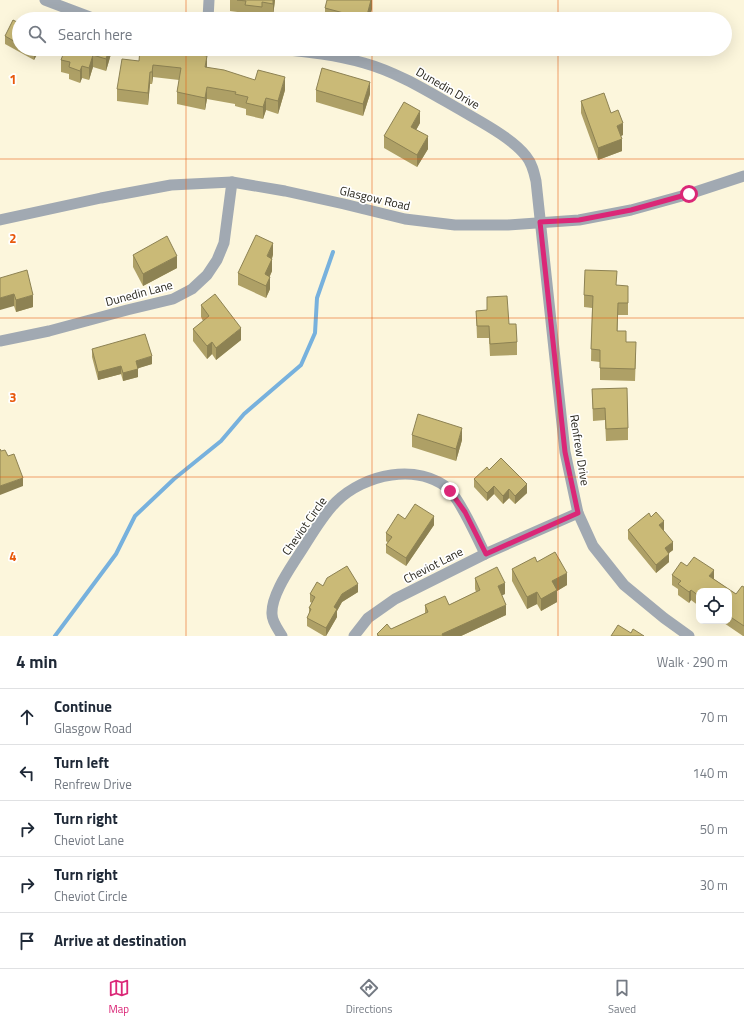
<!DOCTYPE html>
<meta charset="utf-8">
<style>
:root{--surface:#fff;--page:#f6f6f7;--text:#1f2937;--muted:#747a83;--line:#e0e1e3;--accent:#db2777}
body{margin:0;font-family:"Titillium Web",sans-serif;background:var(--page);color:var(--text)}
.controls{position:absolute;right:12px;bottom:12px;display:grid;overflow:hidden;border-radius:8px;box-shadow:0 4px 16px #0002}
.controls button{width:36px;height:36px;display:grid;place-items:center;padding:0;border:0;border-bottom:1px solid var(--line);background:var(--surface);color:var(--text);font:20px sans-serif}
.stop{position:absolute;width:12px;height:12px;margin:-9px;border:3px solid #db2777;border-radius:50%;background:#fff}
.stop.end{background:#db2777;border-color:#fff;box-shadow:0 1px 4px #0008}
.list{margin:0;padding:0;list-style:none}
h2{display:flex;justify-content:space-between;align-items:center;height:52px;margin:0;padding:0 16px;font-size:17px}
h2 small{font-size:13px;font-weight:400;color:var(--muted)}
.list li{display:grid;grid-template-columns:26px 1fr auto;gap:12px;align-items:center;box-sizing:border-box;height:56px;padding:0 16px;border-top:1px solid var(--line)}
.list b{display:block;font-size:15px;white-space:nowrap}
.list p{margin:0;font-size:13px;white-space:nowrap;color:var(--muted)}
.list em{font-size:13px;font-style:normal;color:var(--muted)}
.icon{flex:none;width:22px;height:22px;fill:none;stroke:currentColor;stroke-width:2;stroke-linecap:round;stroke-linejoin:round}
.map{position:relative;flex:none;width:744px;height:636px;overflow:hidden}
.search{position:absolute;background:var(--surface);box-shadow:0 4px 16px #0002;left:12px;right:12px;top:12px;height:44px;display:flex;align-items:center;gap:10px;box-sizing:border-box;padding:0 14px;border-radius:22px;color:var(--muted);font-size:15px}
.sheet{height:332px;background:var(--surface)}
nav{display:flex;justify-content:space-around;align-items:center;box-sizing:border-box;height:56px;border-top:1px solid var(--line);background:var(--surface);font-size:11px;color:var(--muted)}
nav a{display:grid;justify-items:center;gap:2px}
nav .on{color:var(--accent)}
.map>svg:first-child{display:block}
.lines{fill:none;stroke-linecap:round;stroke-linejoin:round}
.stream{stroke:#77b1dd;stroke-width:4}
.minor{stroke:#a1a9b2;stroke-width:11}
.tertiary{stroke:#a1a9b2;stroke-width:11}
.wall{fill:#aea066}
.shaded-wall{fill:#8d8253}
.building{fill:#caba77;stroke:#8d8253}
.route{stroke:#db2777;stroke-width:5}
.grid{fill:none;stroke:#e8590c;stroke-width:1;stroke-opacity:0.55}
.labels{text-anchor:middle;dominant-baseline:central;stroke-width:3.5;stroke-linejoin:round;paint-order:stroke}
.street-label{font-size:12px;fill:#29271e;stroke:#fff}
.grid-label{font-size:13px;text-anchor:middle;font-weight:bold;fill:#e8590c;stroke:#fff;stroke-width:3.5;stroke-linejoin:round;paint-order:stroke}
</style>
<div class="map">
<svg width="744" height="636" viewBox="0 0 744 636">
<rect width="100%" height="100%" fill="#fcf6dc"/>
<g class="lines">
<polyline class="stream" points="55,636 116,554 135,516 174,479 221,441 244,414 301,365 315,333 317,298 333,252"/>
<g class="minor">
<polyline points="45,0 95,19"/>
<polyline points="208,19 209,0"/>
<path d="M280,49C308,52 336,55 364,63C400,73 432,94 464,112C483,123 513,139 526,156C532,163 534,172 536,181L565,452L578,513L593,546L624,585L664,618L689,636"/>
<polyline points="0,341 49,331 127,310 173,299 192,289 207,275 217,260 224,243 232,182"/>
<path d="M282,636C278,629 272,622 272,614C271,597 287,573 296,559C309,540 320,518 336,502C364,474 418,462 450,490C452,493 455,497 457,500C468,517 476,535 485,554"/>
<polyline points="354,636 368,618 395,599 485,554 578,513"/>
</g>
<polyline class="tertiary" points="0,220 101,198 171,185 232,182 285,191 344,204 405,219 455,225 508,225 579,220 631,210 689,194 744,176"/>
</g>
<g class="wall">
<polygon points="230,0 275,0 273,16 262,14 262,19 245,17 245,13 230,11"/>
<polygon points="372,0 372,9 369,19 325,19 325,8"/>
<polygon points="19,23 19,49 40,49 34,60 5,44 5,36"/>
<polygon points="111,49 111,54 106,71 93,67 89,80 82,78 80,83 69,79 69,74 61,72 61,60"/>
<polygon points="139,61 207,68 285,90 278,114 266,110 263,119 246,115 246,109 235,106 235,104 207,99 205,110 177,104 177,92 179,80 153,77 152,84 150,84 148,105 117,101 117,89"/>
<polygon points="316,90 370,94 363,116 316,102"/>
<polygon points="581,101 611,113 623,135 620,136 622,151 598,160 581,113"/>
<polygon points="420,123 416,130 428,149 417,167 384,148 384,136"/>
<polygon points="133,255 177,268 143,286 133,267"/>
<polygon points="273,255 272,259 272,271 270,276 270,289 266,298 238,285 238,273"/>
<polygon points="0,278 33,307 16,312 14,306"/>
<polygon points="617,285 628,298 628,315 618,315 617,331 636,354 635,381 600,380 600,362 591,361 592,308 584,307 584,295"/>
<polygon points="487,297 509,324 517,342 517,355 490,356 489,338 477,338 476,311 487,310"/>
<polygon points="201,305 241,340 216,360 212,354 207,359 193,341 193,329 203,321 201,317"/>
<polygon points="92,349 152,364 138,368 138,377 123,381 121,374 98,380 92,357"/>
<polygon points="592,389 628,428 628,440 606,441 605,420 593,421"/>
<polygon points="412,435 462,440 456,461 412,447"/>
<polygon points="489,470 527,493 515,504 509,498 503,504 494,494 487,501 474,487 474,479"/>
<polygon points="405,519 434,525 406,566 386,553 386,545 388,543 386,541 386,533"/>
<polygon points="628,530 664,530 663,530 673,550 669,553 669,562 656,573 628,539"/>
<polygon points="537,562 567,585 557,591 557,602 541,611 537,604 527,609 512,581 512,569"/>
<polygon points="687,566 714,579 736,594 744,587 744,636 743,636 721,621 729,621 729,591 699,591 699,606 691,600 689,603 678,595 678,589 672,585 672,575"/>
<polygon points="475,578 505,594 502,595 506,615 461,636 377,636 377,634 391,629 425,614 425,605 449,605 476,592 475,589"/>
<polygon points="323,586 358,592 342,602 337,611 337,617 326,636 324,636 307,626 307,618 309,614 309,608 312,603 310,602 310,594"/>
</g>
<g class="shaded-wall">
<polygon points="273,0 275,0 273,16"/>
<polygon points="371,0 372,0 372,9 369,19 366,19"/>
<polygon points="36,49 40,49 34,60 34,52"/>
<polygon points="109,49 111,49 111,54 106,71 106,59"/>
<polygon points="93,55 93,67 89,80 89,68"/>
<polygon points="207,56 207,68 205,67"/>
<polygon points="153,65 153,77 152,84 152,72"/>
<polygon points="82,66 82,78 80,83 80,71"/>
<polygon points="150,72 150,84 148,105 148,93"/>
<polygon points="285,77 285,90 278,114 278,101"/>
<polygon points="370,82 370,94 363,116 363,104"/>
<polygon points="207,87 207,99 205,110 205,98"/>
<polygon points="266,98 266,110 263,119 263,107"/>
<polygon points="420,111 420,123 411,139 411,127"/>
<polygon points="623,123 623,135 617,138 617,126"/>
<polygon points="428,136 428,149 417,167 417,155"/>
<polygon points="622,139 622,151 598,160 598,148"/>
<polygon points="273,243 273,255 267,269 267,256"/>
<polygon points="177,256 177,268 143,286 143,274"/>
<polygon points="272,259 272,271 265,286 265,274"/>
<polygon points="270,277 270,289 266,298 266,286"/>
<polygon points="14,294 14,306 0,310 0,298"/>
<polygon points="33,295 33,307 16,312 16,300"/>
<polygon points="618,303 618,315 617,343 617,331"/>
<polygon points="241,328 241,340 216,360 216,348"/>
<polygon points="212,342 212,354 207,359 207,346"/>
<polygon points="152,356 152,364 136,369 136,361"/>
<polygon points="121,366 121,374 98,380 98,372"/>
<polygon points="138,369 138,377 123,381 123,373"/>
<polygon points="462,428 462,440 456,461 456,449"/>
<polygon points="23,478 23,486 0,495 0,486"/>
<polygon points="527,484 527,493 515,504 515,496"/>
<polygon points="494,486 494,494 487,501 487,493"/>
<polygon points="509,489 509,498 503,504 503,496"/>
<polygon points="434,516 434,525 406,566 406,558"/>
<polygon points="664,521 664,530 659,534 659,525"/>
<polygon points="673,542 673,550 665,556 665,548"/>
<polygon points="669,554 669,562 656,573 656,565"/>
<polygon points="714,570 714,580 709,576"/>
<polygon points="567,573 567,585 557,591 557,602 541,611 541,599 552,581"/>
<polygon points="505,583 505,594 498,597 498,586"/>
<polygon points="358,584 358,592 342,602 337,611 337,617 326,636 326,628 334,607 342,594"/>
<polygon points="691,590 691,600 689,603 689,592"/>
<polygon points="537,592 537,604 527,609 527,597"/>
<polygon points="506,605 506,615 461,636 442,636 442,634"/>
</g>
<g class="building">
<polygon points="237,0 273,0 273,4 262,2 262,7 245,5 246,1"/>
<polygon points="327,0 371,0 366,19 325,8"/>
<polygon points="36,16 42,19 35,19"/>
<polygon points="13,20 19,23 19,44 5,36"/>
<polygon points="29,49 36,49 34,52"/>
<polygon points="65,49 109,49 106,59 93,55 89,68 82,66 80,71 69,67 70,62 61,60"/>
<polygon points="140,49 167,49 207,56 205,67 224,70 255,80 258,70 285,77 278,101 266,98 263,107 246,103 248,97 235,94 236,92 207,87 205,98 177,92 181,68 153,65 152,72 150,72 148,93 117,89 122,59 139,61"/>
<polygon points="322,68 370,82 363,104 316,90"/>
<polygon points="604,93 611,113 618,110 623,123 617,126 622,139 598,148 581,101"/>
<polygon points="404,102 420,111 411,127 428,136 417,155 384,136"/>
<polygon points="256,235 273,243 267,256 272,259 265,274 270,277 266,286 238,273"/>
<polygon points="167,236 177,256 143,274 133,255"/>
<polygon points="27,270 33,295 16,300 14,294 0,298 0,278"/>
<polygon points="585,270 617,271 616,285 628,286 628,303 618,303 617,331 626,331 626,342 636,342 635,369 600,368 600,350 591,349 593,296 584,295"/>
<polygon points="215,294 241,328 216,348 212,342 207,346 193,329 209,316 201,305"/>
<polygon points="507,296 509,324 516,324 517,342 490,344 489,326 477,326 476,311 487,310 487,297"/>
<polygon points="145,334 152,356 136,361 138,369 123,373 121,366 98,372 92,349"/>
<polygon points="627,388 628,428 606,429 605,408 593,409 592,389"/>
<polygon points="418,414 462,428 456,449 412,435"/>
<polygon points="0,449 1,451 5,450 8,456 14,454 23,478 0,486"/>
<polygon points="501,458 527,484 515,496 509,489 503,496 494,486 487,493 474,479 487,467 489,470"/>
<polygon points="415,504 434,516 406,558 386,545 392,537 386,533 398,514 405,519"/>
<polygon points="656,512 664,521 659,525 673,542 665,548 669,554 656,565 628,530 649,513 651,517"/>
<polygon points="555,552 567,573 552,581 557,590 541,599 537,592 527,597 512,569 535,557 537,562"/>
<polygon points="694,557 714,570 709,576 736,594 742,586 744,587 744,626 729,616 729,591 699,591 699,596 691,590 689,592 678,584 681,581 672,575 681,562 687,566"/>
<polygon points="347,566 358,584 342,594 334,607 337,609 326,628 307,618 311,609 309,608 315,597 310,594 317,582 323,586 327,578"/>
<polygon points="497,567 505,583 498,586 506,605 442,634 443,636 379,636 377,634 387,624 391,629 428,612 425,605 445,596 449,605 480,590 475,578"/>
<polygon points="618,625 631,633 633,629 644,636 611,636"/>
</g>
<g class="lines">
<polyline class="route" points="450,491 465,512 486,554 578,513 565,452 540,222 579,220 631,210 689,194"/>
</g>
<path class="grid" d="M186,0V19M372,0V19M558,0V19M186,49V636M372,49V636M558,49V636M0,159H744M0,318H744M0,477H744"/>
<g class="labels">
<g class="street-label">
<text transform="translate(448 88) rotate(30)">Dunedin Drive</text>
<text transform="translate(375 198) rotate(13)">Glasgow Road</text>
<text transform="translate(139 293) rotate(-15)">Dunedin Lane</text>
<text transform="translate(580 450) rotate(81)">Renfrew Drive</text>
<text transform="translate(304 526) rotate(-55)">Cheviot Circle</text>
<text transform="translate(433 565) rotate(-27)">Cheviot Lane</text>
</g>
</g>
<g class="grid-label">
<text x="13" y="84">1</text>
<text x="13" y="243">2</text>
<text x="13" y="402">3</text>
<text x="13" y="561">4</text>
</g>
</svg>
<div class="controls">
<button><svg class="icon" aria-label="locate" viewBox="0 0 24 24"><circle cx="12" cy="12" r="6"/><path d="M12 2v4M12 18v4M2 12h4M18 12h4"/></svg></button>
</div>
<div class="stop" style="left:689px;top:194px"></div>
<div class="stop end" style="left:450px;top:491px"></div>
<div class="search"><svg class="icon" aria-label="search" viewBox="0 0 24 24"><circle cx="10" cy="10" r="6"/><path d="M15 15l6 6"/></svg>Search here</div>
</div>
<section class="sheet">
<h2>4 min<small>Walk · 290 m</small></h2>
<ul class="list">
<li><svg class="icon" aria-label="ahead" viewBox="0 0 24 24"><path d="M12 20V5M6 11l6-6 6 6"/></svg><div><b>Continue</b><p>Glasgow Road</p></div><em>70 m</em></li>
<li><svg class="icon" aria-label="left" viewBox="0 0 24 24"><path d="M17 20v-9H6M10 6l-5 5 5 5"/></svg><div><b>Turn left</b><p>Renfrew Drive</p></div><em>140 m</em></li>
<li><svg class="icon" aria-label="right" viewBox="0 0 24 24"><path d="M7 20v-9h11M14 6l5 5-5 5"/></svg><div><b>Turn right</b><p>Cheviot Lane</p></div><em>50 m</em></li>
<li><svg class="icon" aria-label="right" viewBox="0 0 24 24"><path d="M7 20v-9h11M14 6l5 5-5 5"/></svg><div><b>Turn right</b><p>Cheviot Circle</p></div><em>30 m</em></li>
<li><svg class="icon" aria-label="arrive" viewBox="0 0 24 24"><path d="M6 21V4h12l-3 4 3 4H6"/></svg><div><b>Arrive at destination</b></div></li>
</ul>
</section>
<nav>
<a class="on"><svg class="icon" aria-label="map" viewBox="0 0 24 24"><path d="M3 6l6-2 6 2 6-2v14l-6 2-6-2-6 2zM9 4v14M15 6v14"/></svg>Map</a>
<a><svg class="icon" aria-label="directions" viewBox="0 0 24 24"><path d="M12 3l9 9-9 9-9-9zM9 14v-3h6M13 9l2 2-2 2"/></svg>Directions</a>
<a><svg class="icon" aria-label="saved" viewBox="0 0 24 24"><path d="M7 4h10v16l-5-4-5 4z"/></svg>Saved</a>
</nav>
